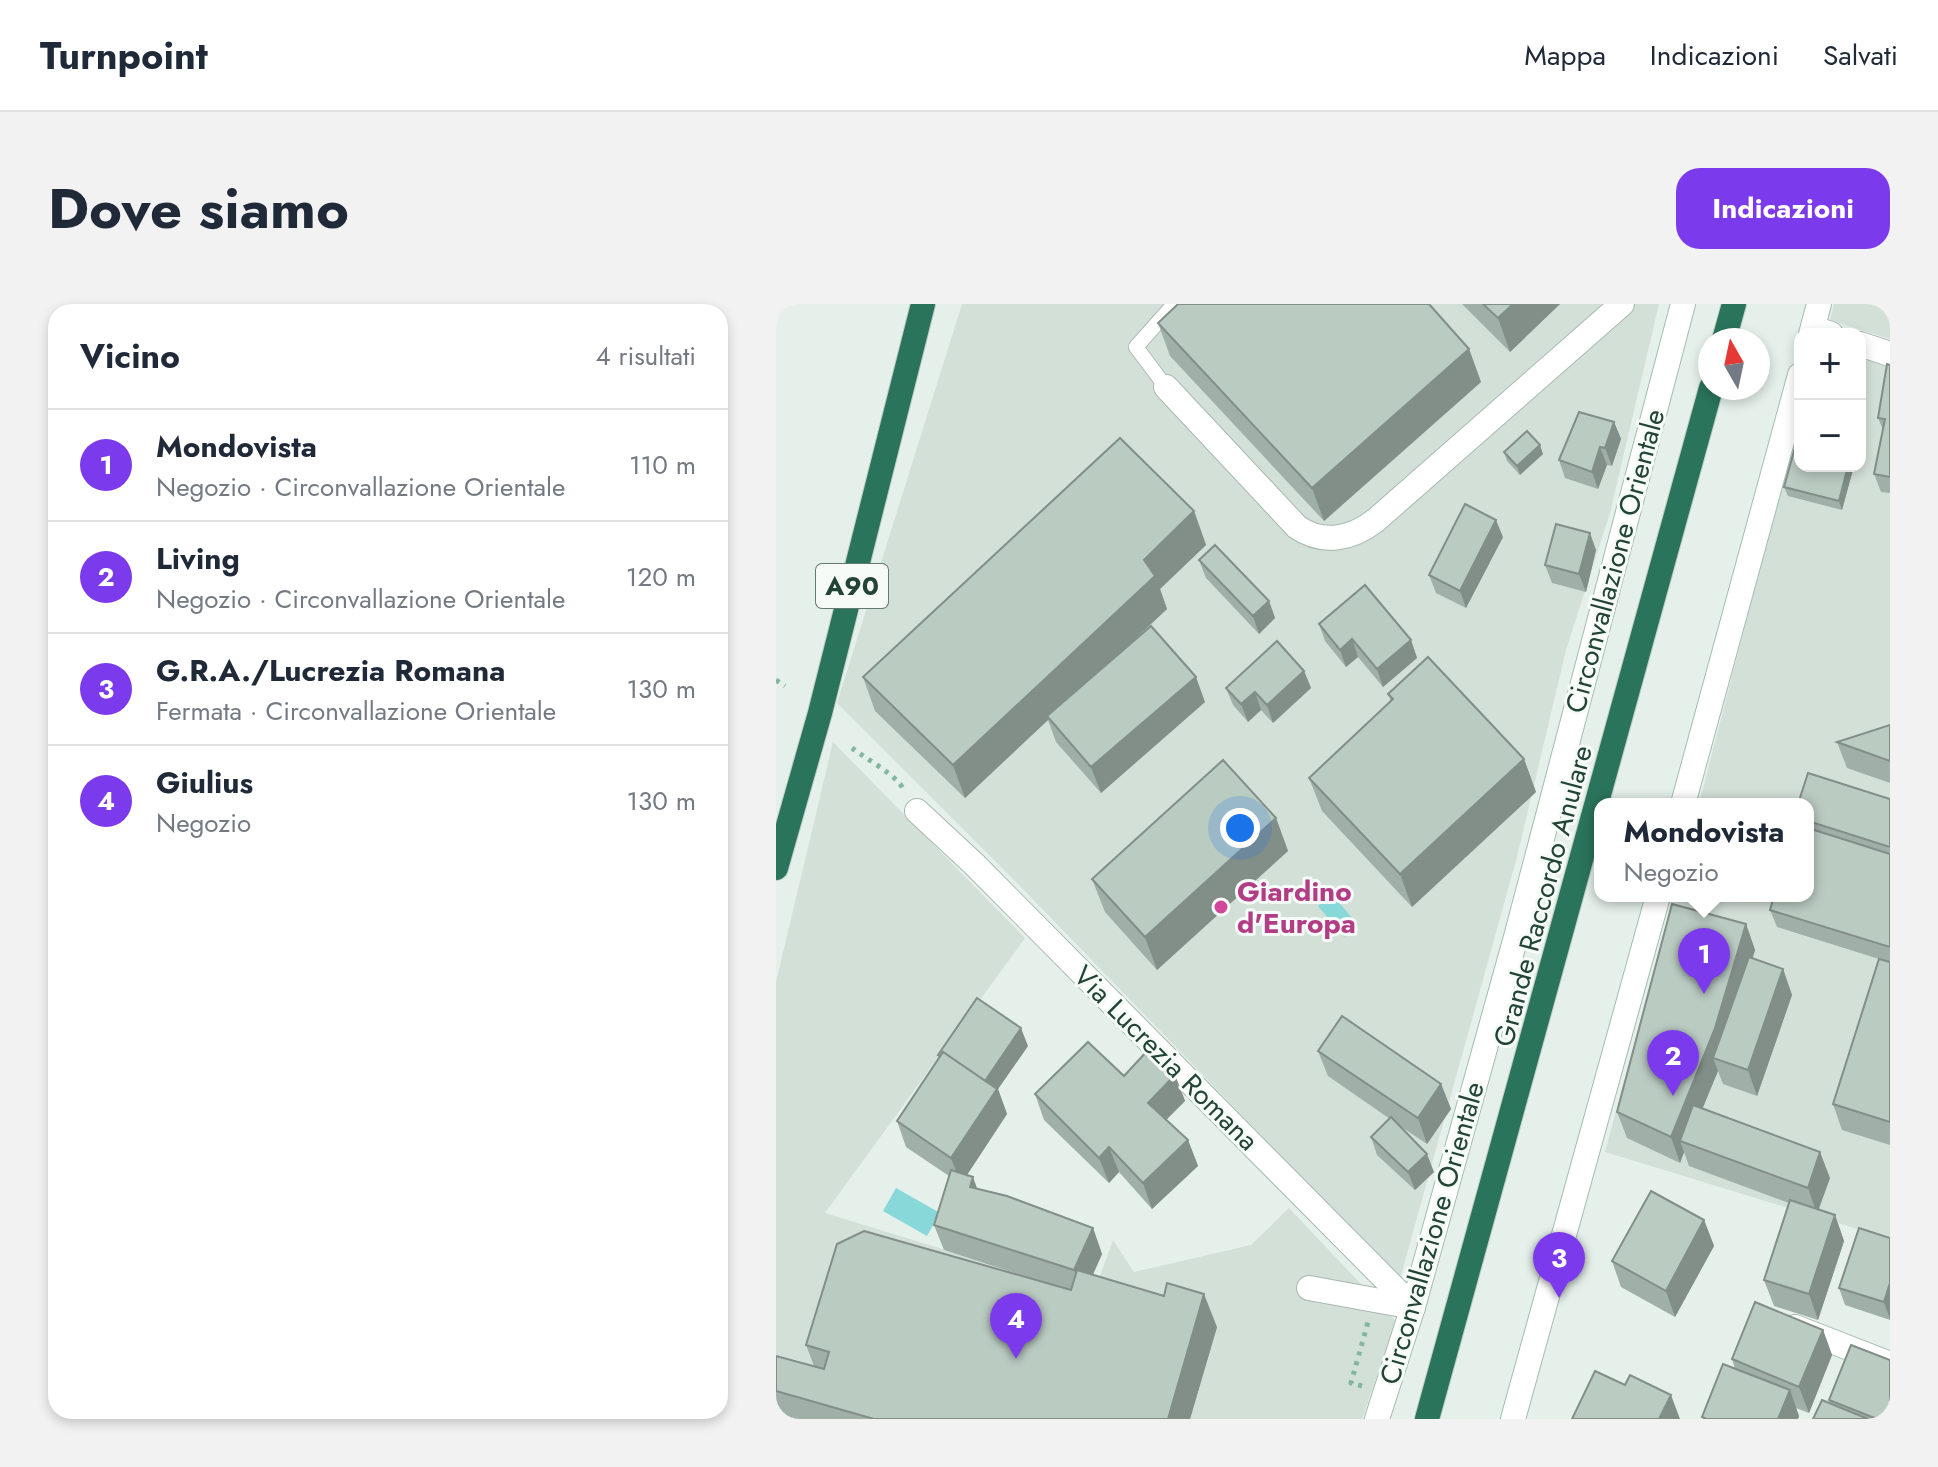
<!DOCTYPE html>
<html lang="it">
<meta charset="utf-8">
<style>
:root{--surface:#fff;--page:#f2f2f3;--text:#1f2937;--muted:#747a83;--line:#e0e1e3;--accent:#7c3aed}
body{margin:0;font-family:Jost,sans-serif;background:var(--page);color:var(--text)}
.controls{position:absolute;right:24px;top:24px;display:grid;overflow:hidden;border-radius:16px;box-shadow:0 4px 12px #0003}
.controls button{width:72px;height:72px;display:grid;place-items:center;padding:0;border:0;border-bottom:2px solid var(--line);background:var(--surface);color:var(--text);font:40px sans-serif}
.compass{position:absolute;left:922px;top:24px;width:72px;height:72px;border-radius:50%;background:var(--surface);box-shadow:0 4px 12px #0003;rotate:351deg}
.you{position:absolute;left:464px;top:524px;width:28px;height:28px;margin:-20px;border:6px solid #fff;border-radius:50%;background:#1a73e8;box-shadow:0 0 0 12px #1a73e833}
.badge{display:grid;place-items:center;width:52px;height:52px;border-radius:50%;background:var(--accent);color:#fff;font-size:26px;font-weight:700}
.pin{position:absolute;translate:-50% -66px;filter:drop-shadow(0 2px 4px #0008)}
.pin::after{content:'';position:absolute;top:42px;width:28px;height:24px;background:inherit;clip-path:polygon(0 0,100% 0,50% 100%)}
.popup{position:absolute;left:818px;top:494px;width:220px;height:104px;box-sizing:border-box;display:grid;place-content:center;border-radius:16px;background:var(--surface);filter:drop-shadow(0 2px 6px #0005);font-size:26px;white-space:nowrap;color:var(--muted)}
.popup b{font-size:30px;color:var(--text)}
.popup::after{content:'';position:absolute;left:50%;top:100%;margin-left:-16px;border:16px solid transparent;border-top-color:var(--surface)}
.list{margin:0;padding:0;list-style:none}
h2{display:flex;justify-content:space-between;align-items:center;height:104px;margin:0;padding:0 32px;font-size:34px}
h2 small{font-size:26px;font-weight:400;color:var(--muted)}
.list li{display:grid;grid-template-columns:52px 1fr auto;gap:24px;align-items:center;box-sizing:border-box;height:112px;padding:0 32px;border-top:2px solid var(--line)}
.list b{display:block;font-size:30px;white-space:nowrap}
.list p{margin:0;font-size:26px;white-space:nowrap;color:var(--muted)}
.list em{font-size:26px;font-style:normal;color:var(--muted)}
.map{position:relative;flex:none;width:1114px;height:1115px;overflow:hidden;border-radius:24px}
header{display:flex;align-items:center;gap:48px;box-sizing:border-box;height:112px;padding:0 40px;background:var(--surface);border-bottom:2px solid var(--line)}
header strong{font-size:38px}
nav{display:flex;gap:44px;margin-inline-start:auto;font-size:28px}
.intro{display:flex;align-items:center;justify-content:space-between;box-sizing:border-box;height:192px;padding:0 48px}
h1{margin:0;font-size:56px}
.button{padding:20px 36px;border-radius:24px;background:var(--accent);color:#fff;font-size:28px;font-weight:700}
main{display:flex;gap:48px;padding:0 48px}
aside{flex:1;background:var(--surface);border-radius:24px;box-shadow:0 4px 12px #0003}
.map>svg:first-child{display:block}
.built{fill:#d3e0d8}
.water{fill:#88d7d9}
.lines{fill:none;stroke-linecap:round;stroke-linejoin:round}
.lane-casing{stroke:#a7b9b0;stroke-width:16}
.street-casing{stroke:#a7b9b0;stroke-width:26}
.secondary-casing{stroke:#a2bdb0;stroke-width:26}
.highway-casing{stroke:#c1cbc7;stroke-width:26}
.path{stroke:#82b69f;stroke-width:5;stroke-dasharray:4 6;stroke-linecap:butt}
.lane{stroke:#fff;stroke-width:14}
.street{stroke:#fff;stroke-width:24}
.secondary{stroke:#fff;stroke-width:24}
.highway{stroke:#2a745b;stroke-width:24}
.wall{fill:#a0afa7}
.shaded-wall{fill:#828e88}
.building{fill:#bacbc2;stroke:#828e88;stroke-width:2}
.hotel-dot{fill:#d1479c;stroke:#f7fbf8;stroke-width:3}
.labels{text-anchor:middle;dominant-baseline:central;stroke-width:6;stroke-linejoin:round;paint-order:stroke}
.shield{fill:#f7fbf8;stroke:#627b70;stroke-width:2}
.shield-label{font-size:26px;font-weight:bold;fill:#224436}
.street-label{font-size:28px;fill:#224436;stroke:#f7fbf8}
.hotel-label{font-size:28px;font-weight:bold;fill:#b23c85;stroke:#f7fbf8;text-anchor:start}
</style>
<header>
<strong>Turnpoint</strong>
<nav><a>Mappa</a><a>Indicazioni</a><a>Salvati</a></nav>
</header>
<div class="intro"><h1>Dove siamo</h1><a class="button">Indicazioni</a></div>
<main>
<aside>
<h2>Vicino<small>4 risultati</small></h2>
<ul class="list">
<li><span class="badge">1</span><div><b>Mondovista</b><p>Negozio · Circonvallazione Orientale</p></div><em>110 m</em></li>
<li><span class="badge">2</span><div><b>Living</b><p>Negozio · Circonvallazione Orientale</p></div><em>120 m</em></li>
<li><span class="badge">3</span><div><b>G.R.A./Lucrezia Romana</b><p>Fermata · Circonvallazione Orientale</p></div><em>130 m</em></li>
<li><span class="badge">4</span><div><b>Giulius</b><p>Negozio</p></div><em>130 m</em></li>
</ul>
</aside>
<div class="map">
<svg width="1114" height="1115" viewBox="0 0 1114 1115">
<rect width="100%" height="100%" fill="#e5f0ea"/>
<g class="built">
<polygon points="186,0 883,0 834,209 790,346 741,553 624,975 246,584 61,399"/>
<polygon points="1058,0 1114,0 1114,35 1054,16"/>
<polygon points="1084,50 1114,60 1114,935 829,848 898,592 1032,592 1032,500 923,500 1024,109 1024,162 1084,162"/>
<polygon points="57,438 249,634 49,909 317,991 337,936 358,968 475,941 513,904 620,1017 586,1115 0,1115 0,678"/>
</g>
<g class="water">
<polygon points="556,590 582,621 568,633 542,602"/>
<polygon points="120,884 164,909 151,932 107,907"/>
</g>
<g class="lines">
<g class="lane-casing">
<polyline id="lane" points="390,83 360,43 398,0"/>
</g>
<g class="street-casing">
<g id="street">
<polyline points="1037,24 1055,30"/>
<polyline points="1084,40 1114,50"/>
<path d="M390,83L521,223C547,241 576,235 600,216L846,0"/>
<polyline points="141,507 198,560 637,1003"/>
<polyline points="533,984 637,1003"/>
<polyline points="1019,1023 1114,1060"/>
</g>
</g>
<g class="secondary-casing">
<g id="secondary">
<polyline points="1035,30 1043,0"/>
<polyline points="907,500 1024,71"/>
<polyline points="601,1115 637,1003 740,633 907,0"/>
<polyline points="737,1115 882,592"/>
</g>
</g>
<g class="highway-casing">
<g id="highway">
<polyline points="948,36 958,0"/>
<polyline points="0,564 44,409 147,0"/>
<polyline points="651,1115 935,84"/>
</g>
</g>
<g class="path">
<polyline points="0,376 9,382"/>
<path d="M76,444C90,455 122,472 127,485"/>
<polyline points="586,1082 575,1079 592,1018"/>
</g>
<use href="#lane" class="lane"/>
<use href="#street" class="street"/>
<use href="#secondary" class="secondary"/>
<use href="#highway" class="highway"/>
</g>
<g class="wall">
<polygon points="686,0 784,0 734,48"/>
<polygon points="382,19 693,45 705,78 548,217 394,52"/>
<polygon points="1114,61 1114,189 1105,188 1098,170 1107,126 1102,114"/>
<polygon points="838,118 845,135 836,162 831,161 822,185 789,174 783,156"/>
<polygon points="728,148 767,150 744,171 731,157"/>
<polygon points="1078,162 1066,206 1012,192 1008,183"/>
<polygon points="418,207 430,241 384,285 391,305 348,345 429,398 325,489 280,438 272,416 189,494 99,407 87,373"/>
<polygon points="727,233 690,304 660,289 653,271"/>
<polygon points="820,246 810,288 776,279 769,261"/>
<polygon points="423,256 493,297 499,314 483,330 430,274"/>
<polygon points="543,320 635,336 641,354 607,383 582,353 570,363 549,337"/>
<polygon points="528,367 535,384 497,419 485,406 472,418 457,401 450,384"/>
<polygon points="612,390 748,455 760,488 636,603 546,507 533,474 615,397"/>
<polygon points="1114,421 1114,479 1071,464 1061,438"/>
<polygon points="1114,495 1114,841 1066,826 1057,800 1103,655 1001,623 994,606 1032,592 1032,500"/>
<polygon points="500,514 512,547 381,666 329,608 316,575"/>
<polygon points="970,620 979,646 976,655 1007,665 1016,691 981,792 947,780 942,767 926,804 1054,874 1042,906 1059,911 1068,937 1042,1016 998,1002 988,976 1013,899 913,862 908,848 904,859 851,834 841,808"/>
<polygon points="252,742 222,785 231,810 191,871 201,885 317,924 326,950 317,971 441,1023 414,1115 0,1115 0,1052 38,1062 30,1041 248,972 168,946 158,921 173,872 130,843 121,817 163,754 162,751"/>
<polygon points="542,747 665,780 675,805 651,840 621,820 658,868 639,886 601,851 595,833 614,815 552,772"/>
<polygon points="399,771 409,797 390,816 412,836 422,862 376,905 343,868 333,879 268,816 259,790"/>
<polygon points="928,916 938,942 899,1013 845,983 836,957"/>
<polygon points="1114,934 1114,1016 1069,1001 1063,984"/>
<polygon points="1047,1026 1056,1051 1033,1109 1020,1104 1023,1112 1022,1115 927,1115 926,1113 959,1065 956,1055"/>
<polygon points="1053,1096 1114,1115 1037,1115 1054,1099"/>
</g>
<g class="shaded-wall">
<polygon points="737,0 784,0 734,48 722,14"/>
<polygon points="693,45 705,78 548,217 536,184"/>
<polygon points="838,118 845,135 836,162 829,144"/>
<polygon points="764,141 767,150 744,171 741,162"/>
<polygon points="824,143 831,161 822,185 816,168"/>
<polygon points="1072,162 1078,162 1066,206 1063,197"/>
<polygon points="418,207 430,241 384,285 391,305 273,415 271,412 272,416 189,494 177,461 368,256"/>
<polygon points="720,216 727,233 690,304 684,287"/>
<polygon points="814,229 820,246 810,288 803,270"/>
<polygon points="493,297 499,314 483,330 477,312"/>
<polygon points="576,335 582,353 570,363 564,346"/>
<polygon points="635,336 641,354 607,383 601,365"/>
<polygon points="528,367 535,384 497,419 491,401"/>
<polygon points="420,373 429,398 325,489 315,463"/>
<polygon points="479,388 485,406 472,418 465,400"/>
<polygon points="748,455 760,488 636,603 624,570"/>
<polygon points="500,514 512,547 381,666 369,633"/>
<polygon points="970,620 979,646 949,750 937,754 942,767 912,840 904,837 908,848 904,859 895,833"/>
<polygon points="1007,665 1016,691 981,792 972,766"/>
<polygon points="245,724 252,742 222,785 231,810 185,880 175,854 206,781"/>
<polygon points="399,771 409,797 381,825 372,799"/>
<polygon points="665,780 675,805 651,840 642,814"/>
<polygon points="412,836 422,862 376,905 367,879"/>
<polygon points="333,843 343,868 333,879 323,854"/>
<polygon points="1044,848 1054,874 1041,910 1032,884"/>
<polygon points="651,850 658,868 639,886 632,868"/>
<polygon points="197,873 206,898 194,883"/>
<polygon points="1059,911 1068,937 1042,1016 1033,990"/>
<polygon points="928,916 938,942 899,1013 890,987"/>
<polygon points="317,924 326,950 307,992 298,966"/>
<polygon points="1114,979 1114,1015 1108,998"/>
<polygon points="428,990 441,1023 414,1115 392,1115"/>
<polygon points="1047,1026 1056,1051 1033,1109 1023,1083"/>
<polygon points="1014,1086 1023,1112 1022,1115 1002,1115"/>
<polygon points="895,1091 904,1115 883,1115"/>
<polygon points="1114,1103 1114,1115 1109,1115"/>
</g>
<g class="building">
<polygon points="402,0 653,0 693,45 536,184 382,19"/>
<polygon points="707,0 737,0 722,14"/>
<polygon points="1111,60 1114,61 1114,173 1098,170 1109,115 1102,114"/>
<polygon points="803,108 838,118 829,144 824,143 816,168 783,156"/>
<polygon points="751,127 764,141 741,162 728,148"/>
<polygon points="1023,129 1024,129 1024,162 1072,162 1063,197 1008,183"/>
<polygon points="344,134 418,207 368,256 379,272 177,461 87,373"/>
<polygon points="689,200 720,216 684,287 653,271"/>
<polygon points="780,220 814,229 803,270 769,261"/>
<polygon points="439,241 493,297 477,312 423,256"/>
<polygon points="589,281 635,336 601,365 576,335 564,346 543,320"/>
<polygon points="375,322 420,373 315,463 271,412"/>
<polygon points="501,337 528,367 491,401 479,388 465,400 450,384"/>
<polygon points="652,353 748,455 624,570 533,474 617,395 612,390"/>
<polygon points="1114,421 1114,457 1061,438"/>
<polygon points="447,456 500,514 369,633 316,575"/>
<polygon points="1032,469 1114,495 1114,543 1032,517 1032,500 1022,500"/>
<polygon points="1032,524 1114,550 1114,643 994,606 998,592 1032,592"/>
<polygon points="896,600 970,620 939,724 895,833 841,808"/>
<polygon points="973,653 1007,665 972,766 937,754"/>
<polygon points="1103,655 1114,658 1114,818 1057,800"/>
<polygon points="201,694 245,724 209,777 167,748 164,752 162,751"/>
<polygon points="566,712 665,780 642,814 542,747"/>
<polygon points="312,738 348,772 372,746 399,771 372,799 412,836 367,879 333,843 323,854 259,790"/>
<polygon points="167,748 221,785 175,854 121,817"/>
<polygon points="917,801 1044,848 1032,884 904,837"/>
<polygon points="615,813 651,850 632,868 595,833"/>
<polygon points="175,866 197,873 194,883 231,892 317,924 298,966 158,921"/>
<polygon points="875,887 928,916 890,987 836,957"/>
<polygon points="1014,896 1059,911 1033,990 988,976"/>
<polygon points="1083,924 1114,934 1114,979 1108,998 1063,984"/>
<polygon points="88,927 295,986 301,966 388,992 391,979 428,990 392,1115 98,1115 0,1087 0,1052 48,1065 53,1048 30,1041 61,940"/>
<polygon points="979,998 1047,1026 1023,1083 956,1055"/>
<polygon points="1075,1041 1114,1056 1114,1103 1109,1115 1101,1115 1053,1096"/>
<polygon points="947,1060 1014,1086 1002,1115 931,1115 926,1113"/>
<polygon points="819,1067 849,1081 854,1071 895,1091 883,1115 796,1115"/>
<polygon points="1046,1096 1092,1115 1037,1115"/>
</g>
<circle class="hotel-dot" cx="445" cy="603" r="8"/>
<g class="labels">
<rect class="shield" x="40" y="260" width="72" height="44" rx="6"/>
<g class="shield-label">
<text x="76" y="282">A90</text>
</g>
<g class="street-label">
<text transform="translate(839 257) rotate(-75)">Circonvallazione Orientale</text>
<text transform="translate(767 592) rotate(-75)">Grande Raccordo Anulare</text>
<text transform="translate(390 754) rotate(45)">Via Lucrezia Romana</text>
<text transform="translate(656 929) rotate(-74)">Circonvallazione Orientale</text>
</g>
<g class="hotel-label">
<text x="461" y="587">Giardino<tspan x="461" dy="32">d'Europa</tspan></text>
</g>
</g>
</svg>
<div class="controls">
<button>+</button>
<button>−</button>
</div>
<svg class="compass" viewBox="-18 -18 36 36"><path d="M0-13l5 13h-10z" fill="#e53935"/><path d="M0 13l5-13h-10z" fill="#747a83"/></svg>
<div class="you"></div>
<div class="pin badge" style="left:928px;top:690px">1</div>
<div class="popup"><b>Mondovista</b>Negozio</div>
<div class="pin badge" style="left:897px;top:792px">2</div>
<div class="pin badge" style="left:783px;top:994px">3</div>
<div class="pin badge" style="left:240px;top:1055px">4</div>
</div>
</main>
